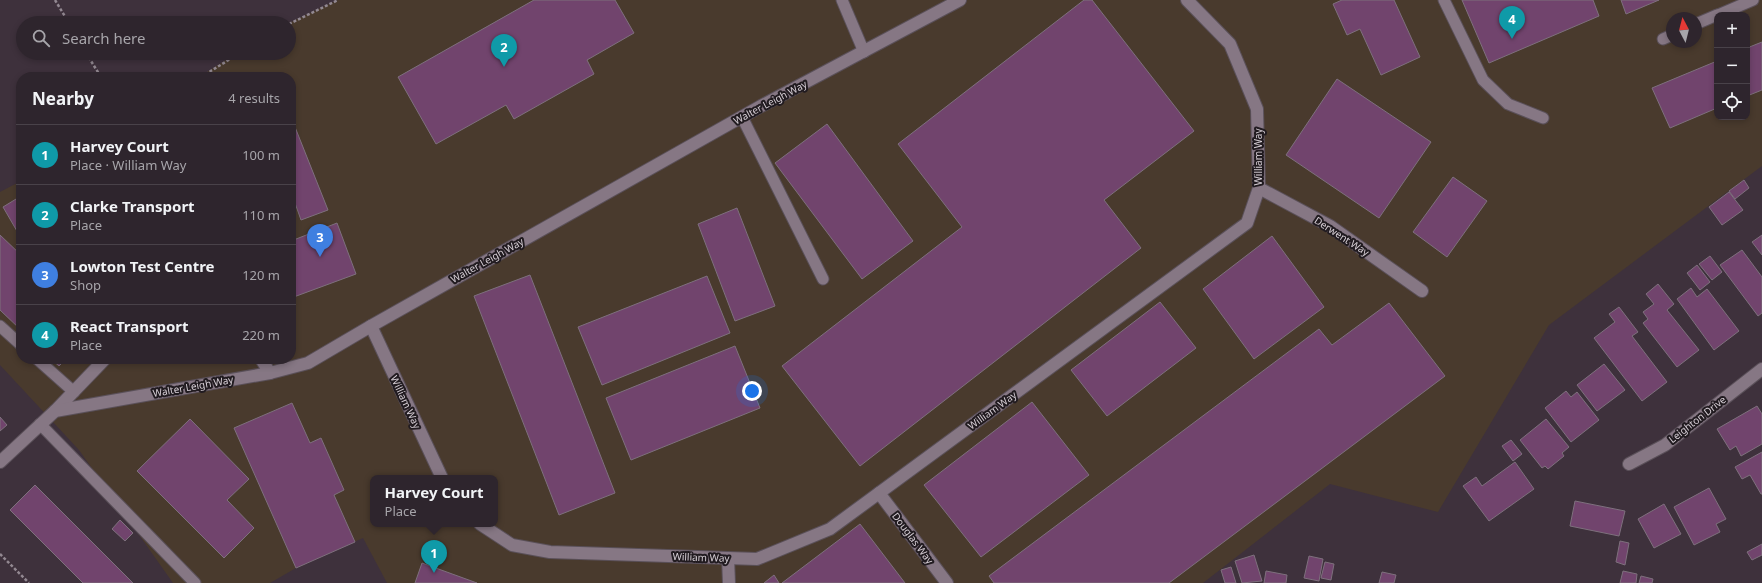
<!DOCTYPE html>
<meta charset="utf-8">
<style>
:root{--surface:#2e252d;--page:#362d35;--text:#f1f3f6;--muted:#a7a5aa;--line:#494249;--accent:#ea580c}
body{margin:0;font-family:"Noto Sans",sans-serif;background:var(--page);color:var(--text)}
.controls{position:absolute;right:12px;top:12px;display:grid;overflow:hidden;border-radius:8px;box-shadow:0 2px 6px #0003}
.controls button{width:36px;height:36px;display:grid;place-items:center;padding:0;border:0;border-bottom:1px solid var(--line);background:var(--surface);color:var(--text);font:20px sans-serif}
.compass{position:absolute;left:1666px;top:12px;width:36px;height:36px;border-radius:50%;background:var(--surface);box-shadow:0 2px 6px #0003;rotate:353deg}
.you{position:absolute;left:752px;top:391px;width:14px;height:14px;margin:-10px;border:3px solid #fff;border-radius:50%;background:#1a73e8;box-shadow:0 0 0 6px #1a73e833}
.badge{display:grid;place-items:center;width:26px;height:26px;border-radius:50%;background:var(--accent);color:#fff;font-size:13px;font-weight:700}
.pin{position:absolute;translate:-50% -33px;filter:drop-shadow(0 1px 2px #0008)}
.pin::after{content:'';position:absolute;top:21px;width:14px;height:12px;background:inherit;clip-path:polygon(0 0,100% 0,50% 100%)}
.popup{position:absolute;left:370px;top:475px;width:128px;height:52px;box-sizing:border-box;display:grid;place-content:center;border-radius:8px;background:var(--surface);filter:drop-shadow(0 1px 3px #0005);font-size:13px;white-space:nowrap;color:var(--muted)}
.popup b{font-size:15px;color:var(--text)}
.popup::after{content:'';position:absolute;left:50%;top:100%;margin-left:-8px;border:8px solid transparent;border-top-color:var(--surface)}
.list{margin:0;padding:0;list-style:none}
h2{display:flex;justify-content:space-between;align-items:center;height:52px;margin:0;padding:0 16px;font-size:17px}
h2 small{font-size:13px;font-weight:400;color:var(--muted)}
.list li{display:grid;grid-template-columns:26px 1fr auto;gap:12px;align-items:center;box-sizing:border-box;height:60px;padding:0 16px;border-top:1px solid var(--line)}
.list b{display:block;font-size:15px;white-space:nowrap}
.list p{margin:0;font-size:13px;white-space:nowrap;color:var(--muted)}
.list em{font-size:13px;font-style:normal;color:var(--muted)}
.icon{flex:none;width:22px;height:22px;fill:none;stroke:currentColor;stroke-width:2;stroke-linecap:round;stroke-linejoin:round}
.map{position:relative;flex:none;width:1762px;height:583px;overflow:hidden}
.search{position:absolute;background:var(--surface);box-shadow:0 2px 6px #0003;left:16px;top:16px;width:280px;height:44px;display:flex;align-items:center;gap:10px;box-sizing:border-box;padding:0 14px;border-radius:22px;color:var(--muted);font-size:15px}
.panel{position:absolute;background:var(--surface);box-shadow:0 2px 6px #0003;left:16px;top:72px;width:280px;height:292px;border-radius:16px}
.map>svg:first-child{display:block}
.industrial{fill:#493a2d;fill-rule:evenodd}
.building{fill:#71446d;stroke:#7e707d}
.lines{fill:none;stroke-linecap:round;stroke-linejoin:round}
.lane-casing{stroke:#5a5059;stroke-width:13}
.street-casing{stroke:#5a5059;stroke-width:14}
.path{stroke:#928891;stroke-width:2.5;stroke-dasharray:3 2;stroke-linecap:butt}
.lane{stroke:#867784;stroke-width:11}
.street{stroke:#867784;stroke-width:12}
.labels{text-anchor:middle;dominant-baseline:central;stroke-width:4;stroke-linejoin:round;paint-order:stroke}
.street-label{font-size:10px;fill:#d8d0d7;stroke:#211b20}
</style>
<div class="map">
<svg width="1762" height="583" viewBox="0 0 1762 583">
<rect width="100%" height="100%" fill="#3e313c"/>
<path class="industrial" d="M338,0H1762V166L1549,325L1438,512L1330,484L1203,583H387L363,538L296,568L270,583H173L79,450L0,365V192L21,181V359H291V77H199L237,53H289V23ZM1717,15H1747V117H1717ZM1672,18H1696V42H1672ZM373,478H495V524H373Z"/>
<g class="building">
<polygon points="534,0 615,0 634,33 587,60 594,74 514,119 506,105 436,144 398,77"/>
<polygon points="1084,0 1092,0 1194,131 1104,200 1141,248 860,466 782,366 962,227 898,144"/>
<polygon points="1342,0 1394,0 1420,57 1381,75 1360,29 1347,35 1333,4"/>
<polygon points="1462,0 1593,0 1599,16 1489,63"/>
<polygon points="1621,0 1659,0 1626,14"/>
<polygon points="1762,42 1762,90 1747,96 1747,48"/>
<polygon points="1717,61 1717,108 1670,128 1652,88"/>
<polygon points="1337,79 1431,142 1379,218 1286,155"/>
<polygon points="291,117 328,210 301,220 295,203 291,204"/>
<polygon points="827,124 913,241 862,279 775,163"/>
<polygon points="1453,177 1487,201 1447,257 1413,232"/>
<polygon points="1744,180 1749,188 1735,199 1729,191"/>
<polygon points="1729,192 1743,210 1722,225 1709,207"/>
<polygon points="21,196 21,238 3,207"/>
<polygon points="737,208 775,306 735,321 698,224"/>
<polygon points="337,223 356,274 291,298 291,241"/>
<polygon points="0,235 21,255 21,330 0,310"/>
<polygon points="1762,235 1762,255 1752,242"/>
<polygon points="1272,236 1324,307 1254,359 1203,289"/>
<polygon points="1742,250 1762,277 1762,313 1758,316 1720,265"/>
<polygon points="1710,256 1722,272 1712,280 1699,264"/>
<polygon points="1697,265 1710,282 1700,290 1687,273"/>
<polygon points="530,275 615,493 559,515 474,296"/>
<polygon points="707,276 730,333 602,385 578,327"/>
<polygon points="1658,284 1674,304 1667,310 1699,350 1677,367 1643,323 1648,319 1643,312 1654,304 1646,294"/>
<polygon points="1691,288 1697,297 1707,289 1739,331 1714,350 1677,299"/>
<polygon points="1160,302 1196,348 1107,416 1071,370"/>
<polygon points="1389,303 1445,376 1169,583 994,583 989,576 1319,329 1332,345"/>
<polygon points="1619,307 1638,332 1632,336 1667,382 1642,401 1594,338 1615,322 1609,314"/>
<polygon points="735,346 760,408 631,460 606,398"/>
<polygon points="51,359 66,359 59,366"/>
<polygon points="1604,364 1625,390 1597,411 1577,385"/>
<polygon points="1566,391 1571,397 1577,392 1599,420 1571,442 1545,408"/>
<polygon points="1032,402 1089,475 981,557 924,485"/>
<polygon points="292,403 310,443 321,438 344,490 334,495 355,542 296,568 234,428"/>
<polygon points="1757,406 1762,414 1762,444 1741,456 1736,446 1730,450 1717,429"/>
<polygon points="0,417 7,425 0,431"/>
<polygon points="190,419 249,479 227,500 254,528 224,558 137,471"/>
<polygon points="1546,419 1569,447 1562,453 1564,456 1548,469 1545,466 1542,468 1520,440"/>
<polygon points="1511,440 1522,454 1513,461 1502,446"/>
<polygon points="1762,452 1762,494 1761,494 1750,475 1742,479 1735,467"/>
<polygon points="1515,462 1534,489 1489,521 1463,486 1476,477 1482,486"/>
<polygon points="35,485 133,583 83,583 10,510"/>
<polygon points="1709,488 1726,519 1716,524 1720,532 1694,545 1674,507"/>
<polygon points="1575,501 1625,511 1619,536 1570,526"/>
<polygon points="1664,504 1681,534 1654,548 1638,519"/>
<polygon points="120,520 133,533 125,541 112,529"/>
<polygon points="860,524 905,583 782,583"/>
<polygon points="1620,541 1629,543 1625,565 1616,562"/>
<polygon points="1762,544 1762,555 1752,560 1747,552"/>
<polygon points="1254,555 1262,581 1242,583 1235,561"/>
<polygon points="1309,556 1323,559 1319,581 1304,578"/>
<polygon points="1325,562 1334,564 1331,580 1321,578"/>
<polygon points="422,563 477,583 415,583"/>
<polygon points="1231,567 1236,583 1225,583 1221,570"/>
<polygon points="1266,571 1287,575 1286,583 1264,583"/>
<polygon points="1623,571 1637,574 1636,583 1620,583"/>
<polygon points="1382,572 1396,575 1394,583 1379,583"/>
<polygon points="774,575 779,583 764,583"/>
<polygon points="1641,576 1653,579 1652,583 1639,583"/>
</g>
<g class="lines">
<g class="lane-casing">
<g id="lane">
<polyline points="842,0 864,52"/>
<polyline points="1444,0 1483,80 1508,104 1543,118"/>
<polyline points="1718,15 1753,0"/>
<polyline points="1696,24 1717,15"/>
<polyline points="1663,39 1672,35"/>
<polyline points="742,117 823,279"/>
<polyline points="0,326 21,345"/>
<polyline points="37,359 74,392"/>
<polyline points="40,424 195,583"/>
</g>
</g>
<g class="street-casing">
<g id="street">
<polyline points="1259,188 1330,226 1422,291"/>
<polyline points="371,326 442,478"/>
<polyline points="261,359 270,373"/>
<polyline points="55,411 105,359"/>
<polyline points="0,462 55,411 270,373 308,363 371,326 761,106 960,0"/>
<polyline points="1629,464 1665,445 1762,369"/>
<polyline points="879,493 947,583"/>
<polyline points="480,524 512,545 550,552 757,559 830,529 1247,223 1259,188 1257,109 1230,44 1187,0"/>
<polyline points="728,558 729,583"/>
</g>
</g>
<g class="path">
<polyline points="55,0 69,23"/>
<polyline points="289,24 338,0"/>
<polyline points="86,53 101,77"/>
<polyline points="201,77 240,53"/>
<polyline points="0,554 29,583"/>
</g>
<use href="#lane" class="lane"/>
<use href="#street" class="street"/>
</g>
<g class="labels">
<g class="street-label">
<text transform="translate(770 102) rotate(-28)">Walter Leigh Way</text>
<text transform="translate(1258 157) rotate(-90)">William Way</text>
<text transform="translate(1342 236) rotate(33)">Derwent Way</text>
<text transform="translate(487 260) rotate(-29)">Walter Leigh Way</text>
<text transform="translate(193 386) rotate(-10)">Walter Leigh Way</text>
<text transform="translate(406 402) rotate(65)">William Way</text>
<text transform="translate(992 410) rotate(-36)">William Way</text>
<text transform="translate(1697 419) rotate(-38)">Leighton Drive</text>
<text transform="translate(913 538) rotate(53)">Douglas Way</text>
<text transform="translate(701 557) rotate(2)">William Way</text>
</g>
</g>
</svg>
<div class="controls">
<button>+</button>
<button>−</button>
<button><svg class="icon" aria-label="locate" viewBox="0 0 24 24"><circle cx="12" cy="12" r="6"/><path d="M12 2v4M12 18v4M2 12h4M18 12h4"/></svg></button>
</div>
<svg class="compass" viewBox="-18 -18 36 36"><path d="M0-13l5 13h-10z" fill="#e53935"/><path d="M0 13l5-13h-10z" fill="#a7a5aa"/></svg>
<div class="you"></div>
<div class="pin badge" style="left:434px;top:573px;background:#0f9aa8">1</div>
<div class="popup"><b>Harvey Court</b>Place</div>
<div class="pin badge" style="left:504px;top:67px;background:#0f9aa8">2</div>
<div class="pin badge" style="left:320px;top:257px;background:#3f7fe0">3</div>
<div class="pin badge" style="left:1512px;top:39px;background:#0f9aa8">4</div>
<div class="search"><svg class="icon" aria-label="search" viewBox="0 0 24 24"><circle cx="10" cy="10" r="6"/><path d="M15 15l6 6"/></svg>Search here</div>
<section class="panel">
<h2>Nearby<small>4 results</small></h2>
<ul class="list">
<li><span class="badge" style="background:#0f9aa8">1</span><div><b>Harvey Court</b><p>Place · William Way</p></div><em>100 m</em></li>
<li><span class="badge" style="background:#0f9aa8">2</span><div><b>Clarke Transport</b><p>Place</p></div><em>110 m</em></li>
<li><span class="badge" style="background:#3f7fe0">3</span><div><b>Lowton Test Centre</b><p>Shop</p></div><em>120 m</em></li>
<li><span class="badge" style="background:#0f9aa8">4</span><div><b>React Transport</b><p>Place</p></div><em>220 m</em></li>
</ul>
</section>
</div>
